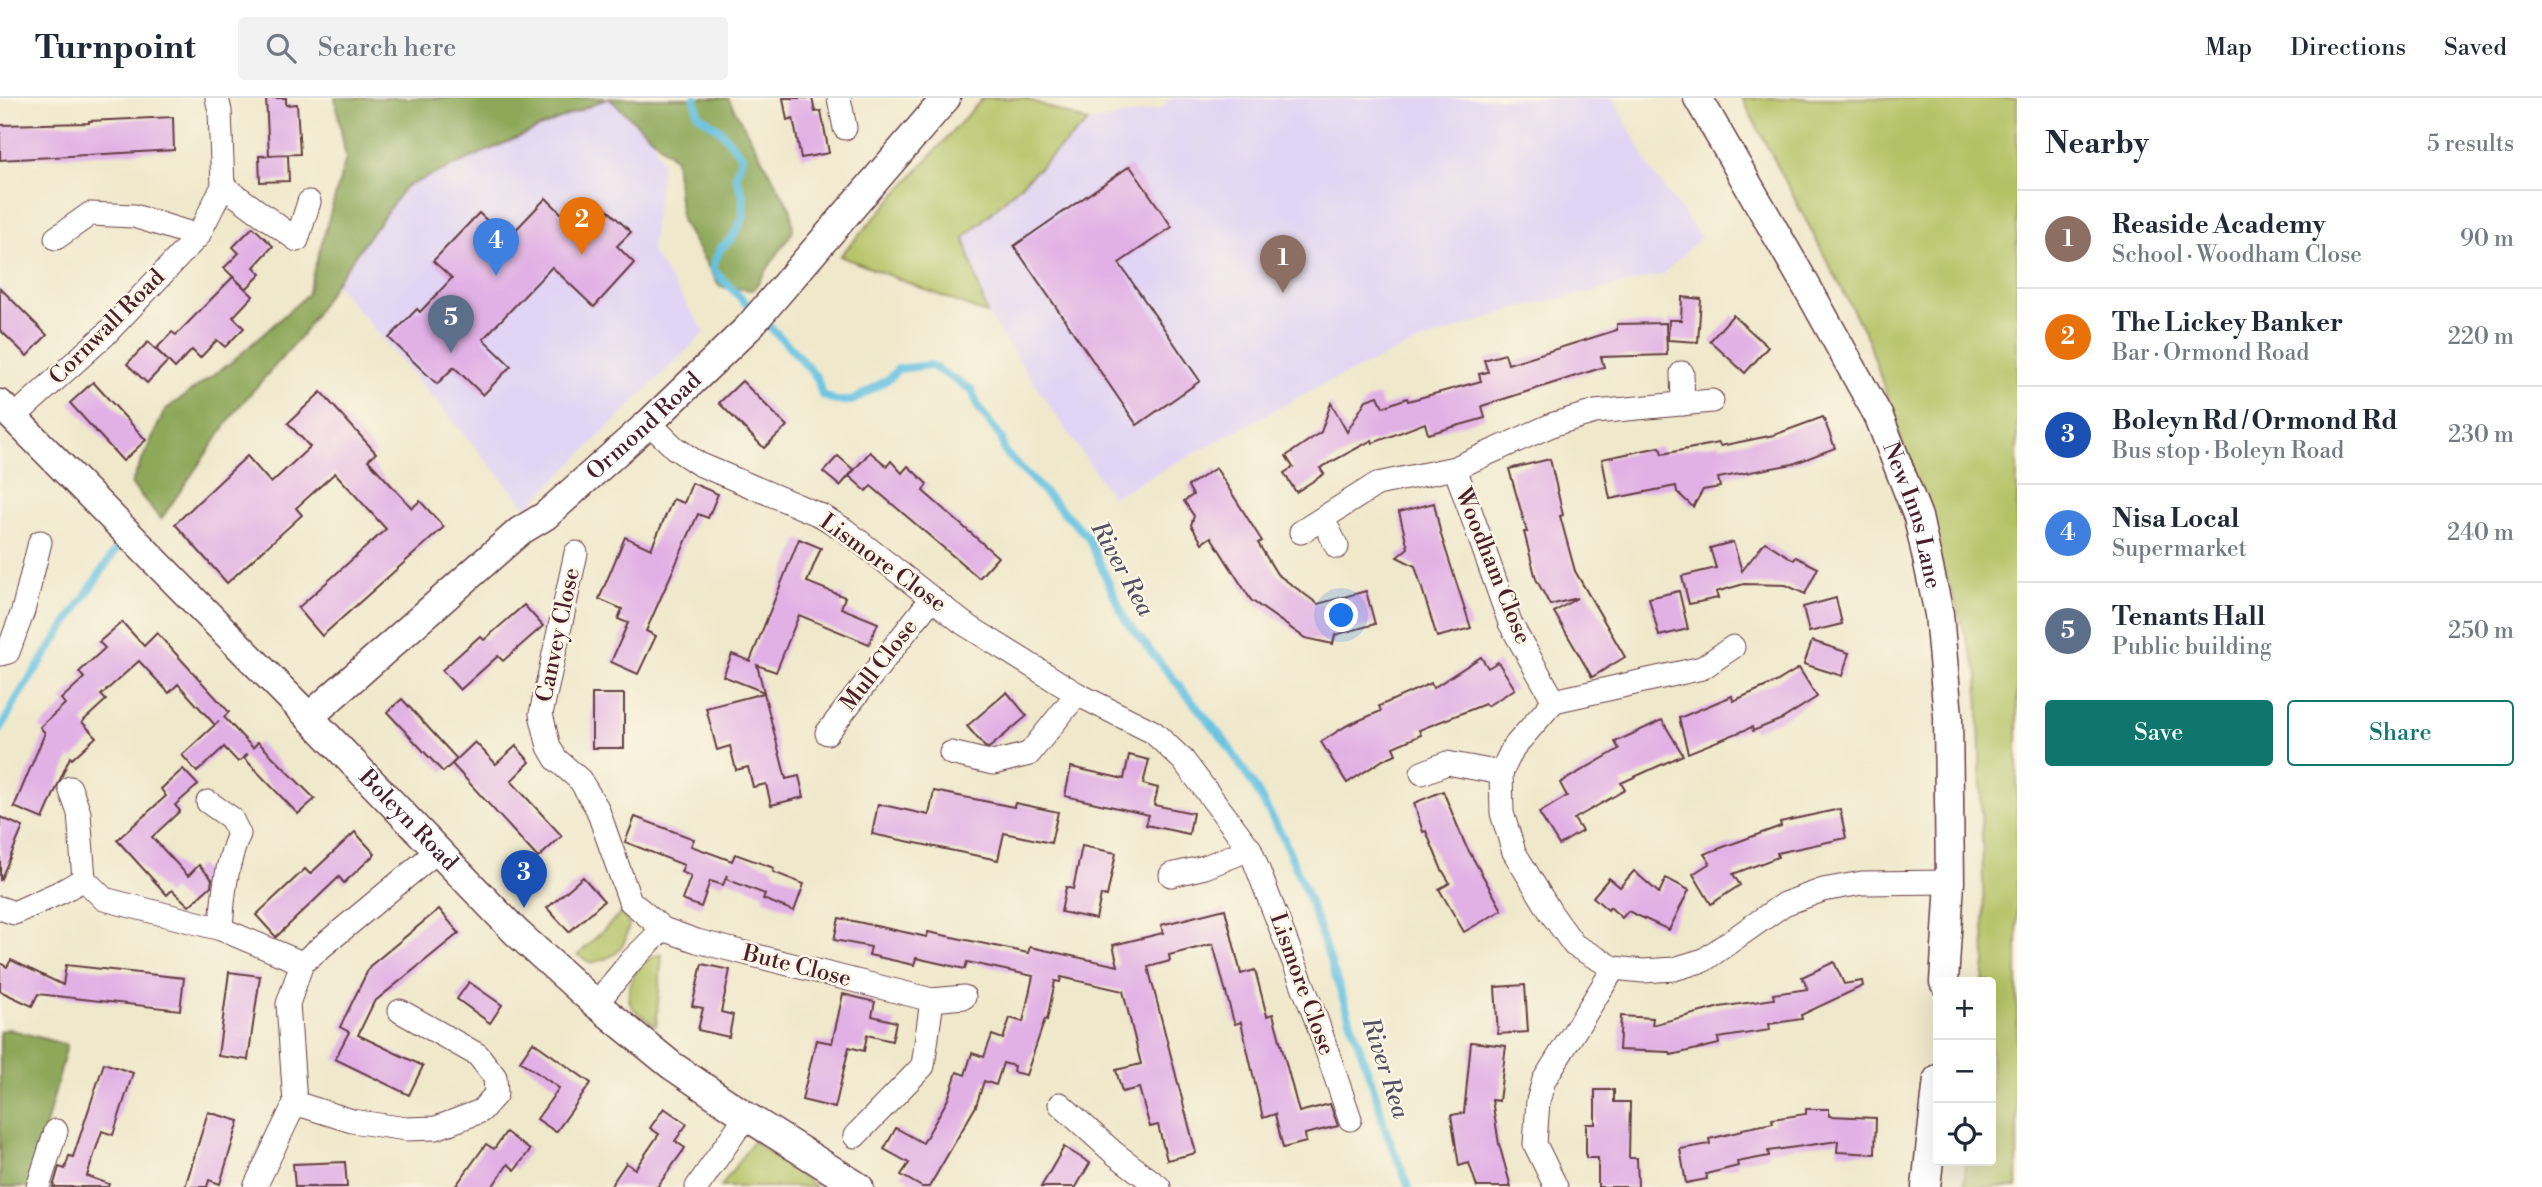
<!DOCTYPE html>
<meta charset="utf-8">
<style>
:root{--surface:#fff;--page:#f2f2f3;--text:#1f2937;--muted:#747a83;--line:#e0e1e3;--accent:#0f766e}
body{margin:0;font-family:"Libre Bodoni",serif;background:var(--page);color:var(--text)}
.controls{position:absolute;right:21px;bottom:21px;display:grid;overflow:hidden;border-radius:7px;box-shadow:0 7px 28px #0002}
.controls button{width:63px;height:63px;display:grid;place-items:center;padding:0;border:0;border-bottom:2px solid var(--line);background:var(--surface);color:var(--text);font:35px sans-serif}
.you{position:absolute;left:1342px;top:518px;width:24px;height:24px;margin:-18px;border:5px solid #fff;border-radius:50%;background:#1a73e8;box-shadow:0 0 0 10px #1a73e833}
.badge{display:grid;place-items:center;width:46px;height:46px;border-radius:50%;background:var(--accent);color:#fff;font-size:23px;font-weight:700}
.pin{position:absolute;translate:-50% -58px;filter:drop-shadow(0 2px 4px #0008)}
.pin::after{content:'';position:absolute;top:37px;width:24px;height:21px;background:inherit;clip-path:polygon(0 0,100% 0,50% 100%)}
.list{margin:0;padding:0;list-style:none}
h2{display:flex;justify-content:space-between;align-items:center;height:91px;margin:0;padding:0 28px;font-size:30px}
h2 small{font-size:23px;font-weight:400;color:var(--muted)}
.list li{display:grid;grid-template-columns:46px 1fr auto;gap:21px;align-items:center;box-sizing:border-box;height:98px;padding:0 28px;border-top:2px solid var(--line)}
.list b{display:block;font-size:26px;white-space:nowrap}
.list p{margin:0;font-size:23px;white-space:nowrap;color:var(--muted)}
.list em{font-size:23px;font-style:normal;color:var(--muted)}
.actions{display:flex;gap:14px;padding:21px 28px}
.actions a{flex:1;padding:16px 0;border:2px solid var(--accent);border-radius:7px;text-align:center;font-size:24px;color:var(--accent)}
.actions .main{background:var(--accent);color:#fff}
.icon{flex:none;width:38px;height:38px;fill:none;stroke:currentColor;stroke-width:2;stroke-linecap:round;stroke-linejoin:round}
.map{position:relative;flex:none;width:2017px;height:1089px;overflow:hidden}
header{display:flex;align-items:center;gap:42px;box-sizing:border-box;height:98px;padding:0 35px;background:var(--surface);border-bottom:2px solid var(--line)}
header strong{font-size:33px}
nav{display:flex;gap:38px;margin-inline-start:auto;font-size:24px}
.search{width:490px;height:63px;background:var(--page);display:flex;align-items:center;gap:18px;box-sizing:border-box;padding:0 24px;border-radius:7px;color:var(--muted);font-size:26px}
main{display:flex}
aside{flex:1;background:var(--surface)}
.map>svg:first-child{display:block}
.built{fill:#e1d4f4}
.green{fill:#b3c265;stroke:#7e7048;stroke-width:2}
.forest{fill:#8ea85a;stroke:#6c6442;stroke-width:2}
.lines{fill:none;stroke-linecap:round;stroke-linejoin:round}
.stream{stroke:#63c1e1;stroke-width:8}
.building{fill:#e1b0e5}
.minor-casing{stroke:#633d43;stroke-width:25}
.tertiary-casing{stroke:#633d43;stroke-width:31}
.minor{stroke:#fff;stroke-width:23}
.tertiary{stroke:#fff;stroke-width:28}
.labels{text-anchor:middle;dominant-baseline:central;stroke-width:5;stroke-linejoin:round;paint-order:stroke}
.street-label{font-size:23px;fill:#4a1f2b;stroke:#fcf5e5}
.water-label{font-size:24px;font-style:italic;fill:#525062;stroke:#fcf5e5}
</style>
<header>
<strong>Turnpoint</strong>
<div class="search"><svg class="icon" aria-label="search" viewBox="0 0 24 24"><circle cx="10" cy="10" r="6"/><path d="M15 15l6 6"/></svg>Search here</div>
<nav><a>Map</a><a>Directions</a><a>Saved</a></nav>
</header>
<main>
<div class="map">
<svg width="2017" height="1089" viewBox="0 0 2017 1089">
<rect width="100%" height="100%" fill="#fcf5e5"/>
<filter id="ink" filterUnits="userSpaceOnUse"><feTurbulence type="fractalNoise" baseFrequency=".0143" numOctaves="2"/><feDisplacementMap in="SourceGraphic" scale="14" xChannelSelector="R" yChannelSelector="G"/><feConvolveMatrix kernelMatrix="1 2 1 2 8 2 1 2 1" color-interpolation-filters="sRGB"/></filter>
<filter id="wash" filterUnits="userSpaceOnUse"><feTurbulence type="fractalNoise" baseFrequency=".00686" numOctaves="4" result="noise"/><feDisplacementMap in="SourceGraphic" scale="28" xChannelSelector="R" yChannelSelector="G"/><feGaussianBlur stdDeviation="1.57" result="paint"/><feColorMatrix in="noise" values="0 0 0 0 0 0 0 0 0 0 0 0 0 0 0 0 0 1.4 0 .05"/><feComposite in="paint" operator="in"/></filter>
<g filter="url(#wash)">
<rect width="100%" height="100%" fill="#efe8cb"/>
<g class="built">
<polygon points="609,0 652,40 662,65 651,153 705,234 527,410 335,185 405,89"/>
<polygon points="1170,0 1613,0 1652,74 1701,139 1662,177 1508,213 1406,249 1316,290 1112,399 987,216 964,140 1088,24 1162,11"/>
</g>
<g class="green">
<polygon points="983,0 1024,0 1088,24 964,140 987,216 840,158"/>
<polygon points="1742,0 2017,0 2017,1089 1964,1089 1966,1063 1991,1063 1991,884 1983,884 1985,863 1978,576 1868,241"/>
<path d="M622,814L629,827C624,854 616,859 591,865L578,857Z"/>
<path d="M662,856L656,928C650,923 640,917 634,911C622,897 633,872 647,862C651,859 657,858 662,856Z"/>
<polygon points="753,1043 816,1089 721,1089"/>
</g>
<g class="forest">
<polygon points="335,0 608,0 405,89 335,185 302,237 237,311 161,421 131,386 165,312 233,263 307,197 346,60"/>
<polygon points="609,0 728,0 791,112 793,133 753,192 720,189 681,122 675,61"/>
<polygon points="8,931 67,947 30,1089 0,1089 0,933"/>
</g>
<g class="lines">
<g class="stream">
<polyline points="695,0 698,16 720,32 742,58 736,78 743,98 743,120 732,140 720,151 713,168 716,175 790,249 817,280 822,297 836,303 852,303 890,280 898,271 930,267 972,292 978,309 1002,341 1004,353 1088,439 1125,522 1224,642 1254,688 1283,739 1310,804 1378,1003 1384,1028 1409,1089"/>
<polyline points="0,632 17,600 117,450"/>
</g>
</g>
<g id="blocks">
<g class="building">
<polygon points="266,0 286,0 286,7 297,6 300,56 269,57"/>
<polygon points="783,0 812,0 815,14 821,13 829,55 801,60 793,20 787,22"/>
<polygon points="173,19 174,52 0,62 0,27 89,25 89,23"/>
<polygon points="288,57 289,83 260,84 259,58"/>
<polygon points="1130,68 1172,129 1119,165 1200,283 1137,327 1014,148"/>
<polygon points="546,100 568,122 574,116 580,121 598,103 631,134 617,148 634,165 594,209 552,169 483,241 511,268 483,297 454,269 437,286 389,240 417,211 420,214 452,180 433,163 479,115 507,141"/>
<polygon points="253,129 273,148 254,169 261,176 246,191 224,170 239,155 233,149"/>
<polygon points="233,179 253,198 233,219 244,230 225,249 217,242 200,260 192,252 175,270 156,251 172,234 176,237"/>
<polygon points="0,190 47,237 27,258 0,232"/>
<polygon points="1682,199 1701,201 1698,244 1668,242 1669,222 1681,222"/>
<polygon points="1733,217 1768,249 1745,275 1710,243"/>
<polygon points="1666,225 1667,257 1601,259 1604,269 1482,308 1485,320 1428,336 1425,325 1373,345 1372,342 1320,370 1324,376 1296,394 1284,375 1293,369 1286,358 1321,334 1331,305 1347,334 1366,302 1378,298 1383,309 1407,300 1408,303 1481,283 1479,276 1488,274 1484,262 1505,256 1508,266 1617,232 1617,226"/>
<polygon points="148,244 168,263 147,285 127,266"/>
<polygon points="742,283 787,328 764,350 719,305"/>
<polygon points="93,284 146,342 123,363 70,305"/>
<polygon points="321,294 376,355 368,362 412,410 420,403 444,429 322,538 298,510 386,431 335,375 296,410 302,417 227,485 175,426 247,358 271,385 310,349 288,325"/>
<polygon points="1823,319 1835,350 1793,366 1718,380 1720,389 1703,392 1693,409 1677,394 1676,388 1610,401 1602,361 1660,349 1662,356 1719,345 1720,348 1774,337"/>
<polygon points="870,354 887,368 891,363 902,375 908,368 927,386 923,393 998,459 979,480 871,388 866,393 849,378"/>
<polygon points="838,358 854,372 840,388 823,374"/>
<polygon points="1550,361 1563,417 1560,418 1575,473 1625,559 1592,579 1554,514 1577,500 1550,507 1536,481 1524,434 1527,434 1509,371"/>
<polygon points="1216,370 1262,443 1258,445 1277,476 1318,506 1366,493 1375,526 1335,537 1333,546 1305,540 1251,502 1211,439 1202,445 1191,427 1194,418 1184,403 1193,397 1188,388"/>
<polygon points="692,385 718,396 708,420 698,416 646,533 656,538 638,576 611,564 628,525 618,521 622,511 599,501 625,439 651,451 673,401 684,405"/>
<polygon points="1434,405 1441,437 1471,530 1437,539 1415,468 1397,459 1408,450 1399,414"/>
<polygon points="799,441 821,450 807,484 845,499 841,510 878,525 869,546 799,517 776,574 757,567 764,594 723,578 732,556 750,563"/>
<polygon points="1733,444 1742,473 1765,444 1794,462 1796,459 1818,470 1805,496 1786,487 1744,486 1716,494 1718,500 1689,506 1682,478 1716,470 1710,450"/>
<polygon points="1679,493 1688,531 1659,538 1649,500"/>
<polygon points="1836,500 1842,526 1809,534 1803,509"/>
<polygon points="524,507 543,528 503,563 498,558 460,592 442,572 480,538 484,542"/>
<polygon points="122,524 144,548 157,535 229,614 224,619 253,650 258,644 315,701 298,716 244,660 248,656 238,664 224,649 197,674 182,657 219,623 215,627 178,586 169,595 139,563 101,597 106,602 82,624 96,639 72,661 70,659 43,721 14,709 45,635 40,629 65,606 61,601 84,580 79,574 105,550 99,544"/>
<polygon points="1812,543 1849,555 1842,578 1804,566"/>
<polygon points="1481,559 1488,570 1498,564 1515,591 1487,608 1485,606 1419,632 1421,637 1393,649 1396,656 1383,662 1347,685 1321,644 1346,628 1381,613 1379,608 1431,585 1433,590"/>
<polygon points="1799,570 1817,599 1782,621 1753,633 1752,629 1688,655 1679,620 1732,598 1733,603 1776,584"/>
<polygon points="1007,594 1027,618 989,650 985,649 967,628"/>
<polygon points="764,595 786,681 799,678 804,699 771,707 766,686 753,689 748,669 736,672 730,648 717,652 706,610"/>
<rect x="592" y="596" width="32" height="54"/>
<polygon points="402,601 457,661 443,674 387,614"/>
<polygon points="1662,622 1683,657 1621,685 1625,692 1574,721 1582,733 1559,747 1539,715 1567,698 1560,685 1619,651 1615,644"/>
<polygon points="475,644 496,666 516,648 530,664 511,683 562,738 538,760 452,666"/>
<polygon points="1129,657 1149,662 1143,686 1158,690 1154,707 1193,715 1189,736 1146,727 1149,717 1065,698 1071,669 1124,681"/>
<polygon points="183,671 198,687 175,707 180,713 152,739 188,778 199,767 212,781 211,788 189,808 172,792 167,797 117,742 166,698 161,691"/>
<polygon points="934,693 1014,709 1015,705 1058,714 1051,745 1004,735 998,762 872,736 878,706 929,717"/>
<polygon points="1443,693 1465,746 1502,812 1464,834 1439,791 1450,785 1441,770 1426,733 1423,734 1414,705"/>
<polygon points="1840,711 1846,740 1777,755 1778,759 1733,776 1740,787 1711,806 1693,776 1710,765 1704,756 1781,728 1780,724"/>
<polygon points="0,719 23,729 0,783"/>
<polygon points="635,719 694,741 691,748 732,763 735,756 774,770 773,774 804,786 794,813 763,801 765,796 726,781 727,777 723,787 710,783 701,809 682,802 691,778 681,774 684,767 625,744"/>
<polygon points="355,734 375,756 344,785 339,779 276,839 256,817 305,771 310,776"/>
<polygon points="1082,748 1116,755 1107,798 1101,797 1096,821 1061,814 1066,789 1073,791"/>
<polygon points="1634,773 1659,795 1666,780 1689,792 1669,832 1628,813 1622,820 1610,809 1608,812 1593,799 1609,780 1620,789"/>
<polygon points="583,779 604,803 569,834 547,810"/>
<polygon points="439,811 459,835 374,904 358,937 423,968 409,997 335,961 349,934 340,929 370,868"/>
<polygon points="1225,811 1241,876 1255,872 1267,918 1273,916 1299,1014 1330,1006 1338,1028 1305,1036 1306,1044 1283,1050 1275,1016 1263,1020 1241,924 1235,926 1233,921 1213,846 1169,857 1170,863 1148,869 1196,1055 1167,1062 1158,1027 1150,1029 1139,990 1122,994 1116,972 1141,966 1123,893 1061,879 1060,884 1055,883 1047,922 1045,921 1026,977 1013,974 1014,968 1003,965 996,987 984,983 976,1008 929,1089 922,1089 901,1077 909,1065 884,1051 896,1030 923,1045 948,1001 957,974 965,977 972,955 984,959 992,937 1003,941 1010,920 1023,924 1033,878 967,864 965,871 916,860 914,867 869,857 871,849 834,842 839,820 927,839 928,834 1028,855 1030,849 1118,868 1113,847 1163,835 1161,827"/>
<polygon points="11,862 63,887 66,867 184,880 180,912 38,896 32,908 0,893 0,865 7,869"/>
<polygon points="1834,864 1844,886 1862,883 1863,888 1801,917 1802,921 1769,926 1770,932 1718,940 1719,946 1671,957 1670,954 1619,952 1621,918 1653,920 1652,927 1720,909 1774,901 1773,896 1808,891 1802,879"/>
<polygon points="702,866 730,872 721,914 733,917 729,939 698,932 703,910 692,908"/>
<polygon points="229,874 260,878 248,962 218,958"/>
<polygon points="469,884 502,907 490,925 457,901"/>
<polygon points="1525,887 1528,934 1498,936 1495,889"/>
<polygon points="843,896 875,904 872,918 896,924 892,943 867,937 864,953 849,949 835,1010 802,1002 816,942 832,945"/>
<polygon points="533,944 591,985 556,1034 537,1021 559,990 520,963"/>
<polygon points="1471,944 1506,948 1499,1003 1492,1002 1499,1046 1511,1089 1477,1089 1469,1065 1459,1068 1451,1017 1464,1015"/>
<polygon points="104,965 133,975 113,1037 102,1033 87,1078 109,1086 108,1089 53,1089 59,1069 65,1071 69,1058 73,1059"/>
<polygon points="1595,992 1614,992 1614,1004 1630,1004 1629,1060 1637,1060 1638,1089 1598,1089 1598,1060 1586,1060 1586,1026 1595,1026"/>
<polygon points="664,1010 687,1026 675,1043 685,1050 658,1088 660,1089 610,1089 626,1065 635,1071 659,1036 650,1030"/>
<polygon points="1806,1011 1829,1011 1829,1018 1876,1020 1875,1056 1837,1054 1838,1043 1768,1053 1769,1058 1737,1064 1738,1068 1706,1076 1707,1081 1686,1085 1680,1051 1710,1046 1709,1041 1742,1033 1742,1031 1773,1025 1772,1021 1806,1016"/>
<polygon points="208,1014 239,1023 220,1086 209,1082 207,1089 185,1089"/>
<polygon points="506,1034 530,1052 515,1072 508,1066 492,1089 455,1089 486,1046 494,1051"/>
<polygon points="1064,1049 1090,1065 1076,1089 1041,1089"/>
<polygon points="345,1064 347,1089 295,1089 293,1066"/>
</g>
</g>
</g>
<g filter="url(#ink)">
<use href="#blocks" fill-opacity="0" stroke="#633d43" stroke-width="2"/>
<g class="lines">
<g class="minor-casing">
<g id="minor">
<polyline points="839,0 845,30"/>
<polyline points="223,88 297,142 309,104"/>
<polyline points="56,140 90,116 134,118 198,138"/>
<polyline points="1682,275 1683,306"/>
<polyline points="14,319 105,237 198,138 223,88 220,13 217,0"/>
<polyline points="649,325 675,350 699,366 822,418 845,432 963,525 1077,596 1153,634 1183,662 1250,751 1316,921 1350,1021"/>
<polyline points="1455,370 1510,525 1554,603"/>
<polyline points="1323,421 1337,449"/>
<polyline points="1301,434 1377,386 1455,370 1554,326 1595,314 1712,303"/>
<polyline points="576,455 541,616 549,649 556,661 580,682 597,710 630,803 663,831 697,843 932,902 923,968 855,1038"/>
<polyline points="1733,549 1702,570 1554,603 1513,650 1501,675 1502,715 1514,754 1551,815 1574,847 1614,870 1643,873 1674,871 1704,862 1784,806 1823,792 1862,785 1950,784"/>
<polyline points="0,556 8,554 23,513 40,444"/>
<polyline points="827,635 932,500"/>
<polyline points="951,655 993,665 1029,656 1077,596"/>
<polyline points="1422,675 1447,665 1501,675"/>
<polyline points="70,690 79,715 84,781 104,801 221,831 302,865"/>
<path d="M208,704L231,720L239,736C226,766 223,798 221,831"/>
<polyline points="1171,777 1205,769 1250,751"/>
<polyline points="0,810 14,815 63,793 84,781"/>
<polyline points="932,902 964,899"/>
<polyline points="596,906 631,863 663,831"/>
<polyline points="295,1005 352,1023 406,1031 436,1030 481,1013 496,996 495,979 478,957 400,913"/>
<polyline points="1060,1006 1114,1055 1159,1089"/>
<polyline points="38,1089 56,1033"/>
<polyline points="255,1089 295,1005 288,906 302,865 436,754"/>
<polyline points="697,1089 746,1018"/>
<polyline points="1556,1089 1535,1046 1538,1003 1544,982 1614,870"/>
</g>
</g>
<g class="tertiary-casing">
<g id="tertiary">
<path id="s1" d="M1698,0L1812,198L1879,319L1918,419L1939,516L1948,618L1950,784L1944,884"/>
<path id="s2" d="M0,306L309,619L516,834L596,906L671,967L746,1018L859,1089"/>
<path id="s3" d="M309,619L520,433L545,418L649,325L748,230L946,0"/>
<polyline points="1926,1089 1938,981"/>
</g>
</g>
<use href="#minor" class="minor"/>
<use href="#tertiary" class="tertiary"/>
</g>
</g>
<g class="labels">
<g class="street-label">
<text transform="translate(107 229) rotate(-45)">Cornwall Road</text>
<text stroke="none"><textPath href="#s3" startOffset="444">Ormond Road</textPath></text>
<text stroke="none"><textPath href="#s1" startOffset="471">New Inns Lane</textPath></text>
<text transform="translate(883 465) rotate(36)">Lismore Close</text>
<text transform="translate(1493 468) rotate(68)">Woodham Close</text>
<text transform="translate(558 537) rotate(-78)">Canvey Close</text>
<text transform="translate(879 567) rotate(-52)">Mull Close</text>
<text stroke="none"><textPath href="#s2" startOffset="583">Boleyn Road</textPath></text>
<text transform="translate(797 868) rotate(14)">Bute Close</text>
<text transform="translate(1302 886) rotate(70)">Lismore Close</text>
</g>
<g class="water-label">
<text transform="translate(1122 471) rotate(61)">River Rea</text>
<text transform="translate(1385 970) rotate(72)">River Rea</text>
</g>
</g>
</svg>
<div class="controls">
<button>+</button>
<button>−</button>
<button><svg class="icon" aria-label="locate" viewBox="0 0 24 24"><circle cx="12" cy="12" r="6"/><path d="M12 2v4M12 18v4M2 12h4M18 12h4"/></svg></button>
</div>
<div class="you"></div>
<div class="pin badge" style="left:1283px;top:195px;background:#8d6e63">1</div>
<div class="pin badge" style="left:582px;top:157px;background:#e8710a">2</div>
<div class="pin badge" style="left:524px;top:810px;background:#1a4fb4">3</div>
<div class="pin badge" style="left:496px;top:178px;background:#3f7fe0">4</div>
<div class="pin badge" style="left:451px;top:255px;background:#5c6f8a">5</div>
</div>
<aside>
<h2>Nearby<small>5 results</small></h2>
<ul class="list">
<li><span class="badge" style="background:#8d6e63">1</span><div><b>Reaside Academy</b><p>School · Woodham Close</p></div><em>90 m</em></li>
<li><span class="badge" style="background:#e8710a">2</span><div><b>The Lickey Banker</b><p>Bar · Ormond Road</p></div><em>220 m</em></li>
<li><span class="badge" style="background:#1a4fb4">3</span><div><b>Boleyn Rd / Ormond Rd</b><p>Bus stop · Boleyn Road</p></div><em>230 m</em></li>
<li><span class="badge" style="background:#3f7fe0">4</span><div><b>Nisa Local</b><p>Supermarket</p></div><em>240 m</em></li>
<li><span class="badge" style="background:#5c6f8a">5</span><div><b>Tenants Hall</b><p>Public building</p></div><em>250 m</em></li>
</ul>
<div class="actions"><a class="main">Save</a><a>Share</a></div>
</aside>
</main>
